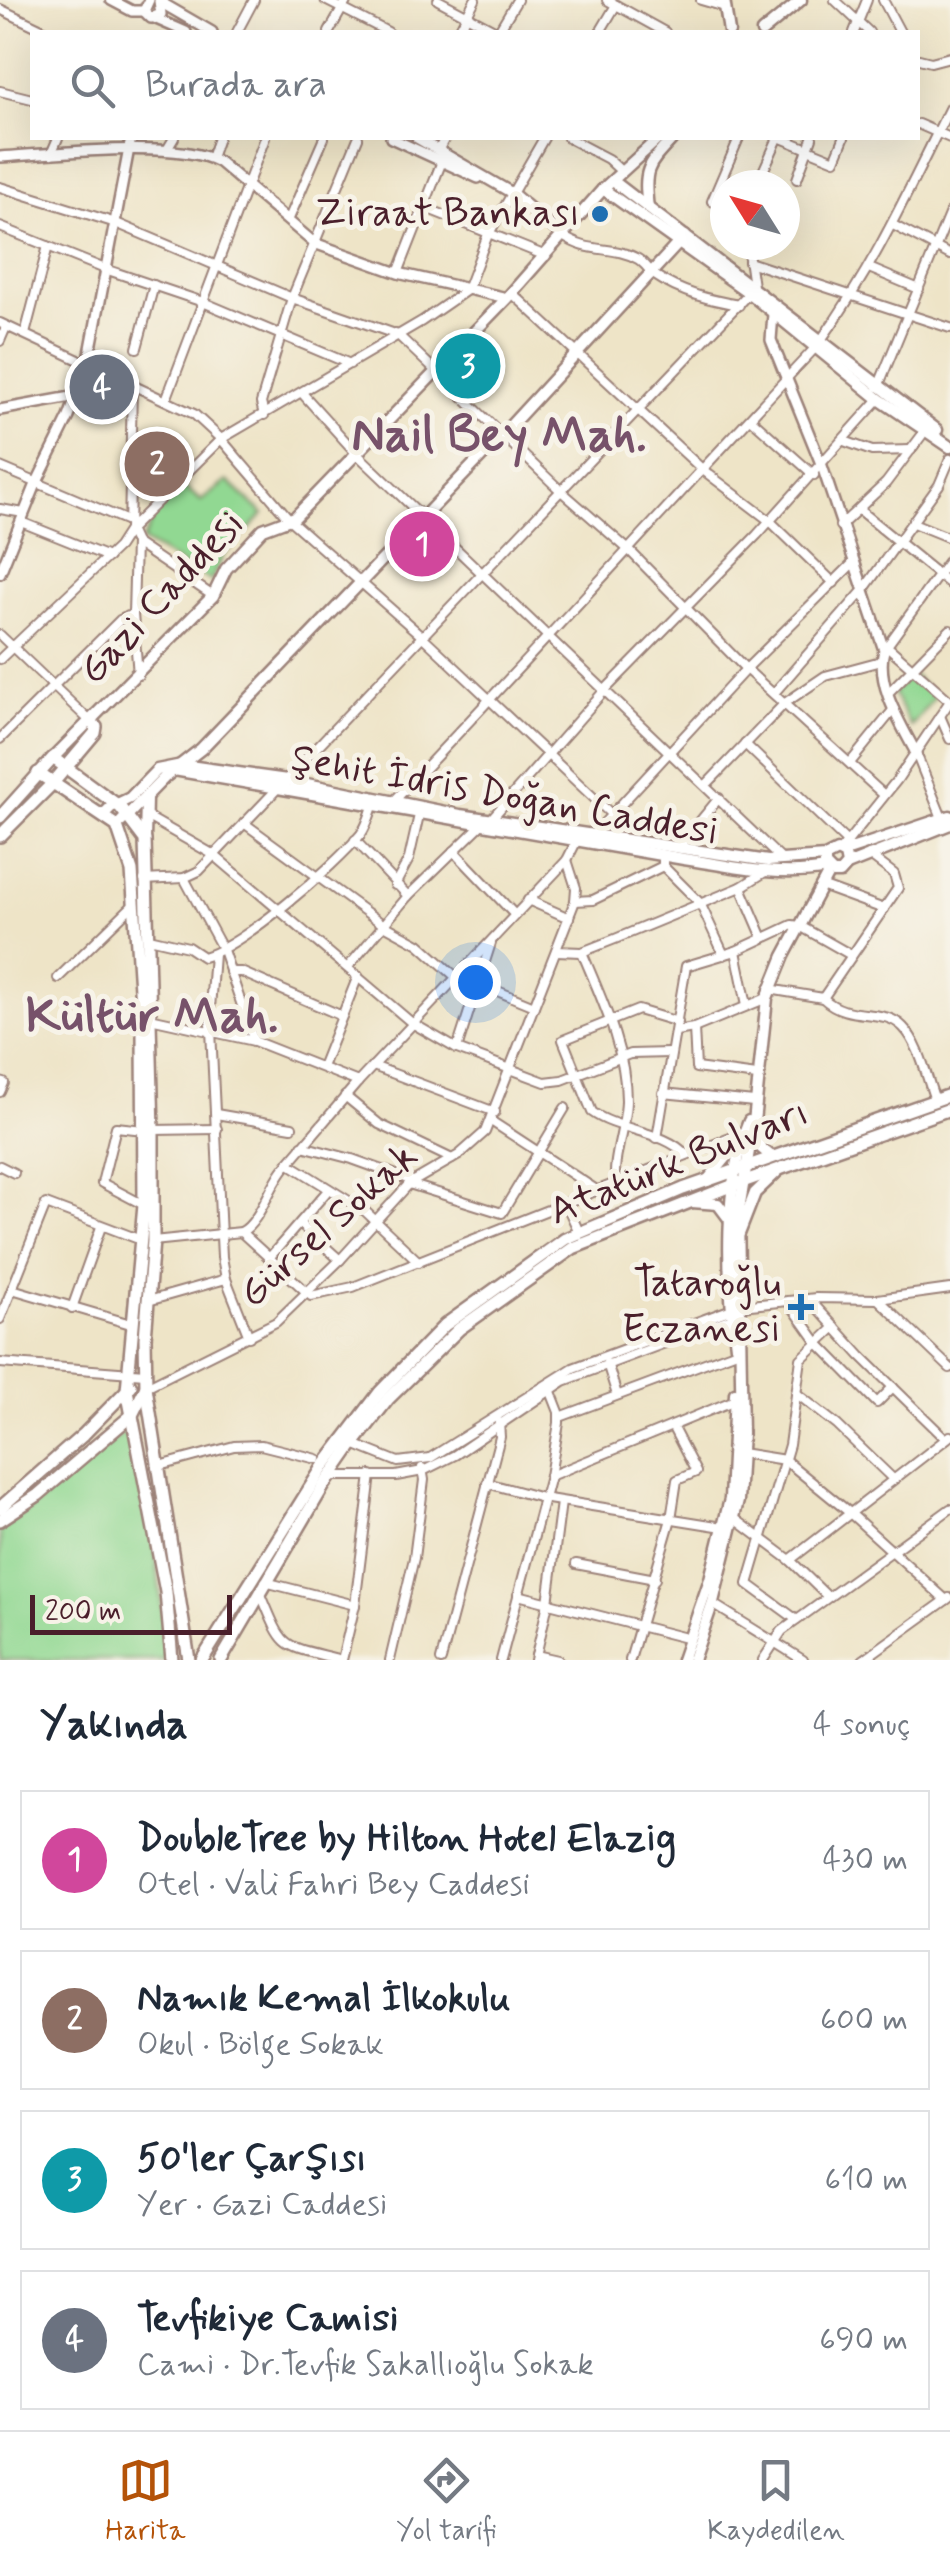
<!DOCTYPE html>
<html lang="tr">
<meta charset="utf-8">
<style>
:root{--surface:#fff;--page:#f2f2f3;--text:#1f2937;--muted:#747a83;--line:#e0e1e3;--accent:#b45309}
body{margin:0;font-family:Mynerve,sans-serif;background:var(--page);color:var(--text)}
.compass{position:absolute;left:710px;top:170px;width:90px;height:90px;border-radius:50%;background:var(--surface);box-shadow:0 10px 40px #0002;rotate:307deg}
.scale{position:absolute;left:30px;bottom:25px;width:202px;box-sizing:border-box;padding-left:10px;border:5px solid #4a1f2b;border-top:0;font-size:28px;line-height:35px;white-space:nowrap;color:#4a1f2b;-webkit-text-stroke:8px #f7f3e8;paint-order:stroke}
.you{position:absolute;left:475px;top:982px;width:35px;height:35px;margin:-25px;border:8px solid #fff;border-radius:50%;background:#1a73e8;box-shadow:0 0 0 15px #1a73e833}
.badge{display:grid;place-items:center;width:65px;height:65px;border-radius:50%;background:var(--accent);color:#fff;font-size:32px;font-weight:700}
.pin{position:absolute;translate:-50% -50%;border:5px solid #fff;box-shadow:0 2px 10px #0006}
.list{margin:0;padding:0;list-style:none}
h2{display:flex;justify-content:space-between;align-items:center;height:130px;margin:0;padding:0 40px;font-size:42px}
h2 small{font-size:32px;font-weight:400;color:var(--muted)}
.list li{display:grid;grid-template-columns:65px 1fr auto;gap:30px;align-items:center;box-sizing:border-box;height:140px;margin:0 20px 20px;padding:0 20px;border:2px solid var(--line);border-radius:0px}
.list b{display:block;font-size:38px;white-space:nowrap}
.list p{margin:0;font-size:32px;white-space:nowrap;color:var(--muted)}
.list em{font-size:32px;font-style:normal;color:var(--muted)}
.icon{flex:none;width:55px;height:55px;fill:none;stroke:currentColor;stroke-width:2;stroke-linecap:round;stroke-linejoin:round}
.map{position:relative;flex:none;width:950px;height:1660px;overflow:hidden}
.search{position:absolute;background:var(--surface);box-shadow:0 10px 40px #0002;left:30px;right:30px;top:30px;height:110px;display:flex;align-items:center;gap:25px;box-sizing:border-box;padding:0 35px;border-radius:0px;color:var(--muted);font-size:38px}
.sheet{height:770px;background:var(--surface)}
nav{display:flex;justify-content:space-around;align-items:center;box-sizing:border-box;height:140px;border-top:2px solid var(--line);background:var(--surface);font-size:28px;color:var(--muted)}
nav a{display:grid;justify-items:center;gap:5px}
nav .on{color:var(--accent)}
.map>svg:first-child{display:block}
.green{fill:#91d892;stroke:#6e7c5e;stroke-width:2.5}
.lines{fill:none;stroke-linecap:round;stroke-linejoin:round}
.minor-casing{stroke:#9c8279;stroke-width:12}
.tertiary-casing{stroke:#9c8279;stroke-width:14}
.secondary-casing{stroke:#9c8279;stroke-width:15}
.primary-casing{stroke:#9c8279;stroke-width:16}
.minor{stroke:#fff;stroke-width:8}
.tertiary{stroke:#fff;stroke-width:9}
.secondary{stroke:#fff;stroke-width:10}
.primary{stroke:#fff;stroke-width:11}
.poi-dot{fill:#1f6fb2;stroke:#f7f3e8;stroke-width:4}
.labels{text-anchor:middle;dominant-baseline:central;stroke-width:10;stroke-linejoin:round;paint-order:stroke}
.poi-label{font-size:40px;fill:#4a1f2b;stroke:#f7f3e8;text-anchor:end}
.street-label{font-size:40px;fill:#4a1f2b;stroke:#f7f3e8}
.district-label{font-size:50px;font-weight:bold;fill:#77526a;stroke:#f7f3e8}
</style>
<div class="map">
<svg width="950" height="1660" viewBox="0 0 950 1660">
<rect width="100%" height="100%" fill="#f7f3e8"/>
<filter id="ink" filterUnits="userSpaceOnUse"><feTurbulence type="fractalNoise" baseFrequency=".01" numOctaves="2"/><feDisplacementMap in="SourceGraphic" scale="20" xChannelSelector="R" yChannelSelector="G"/><feConvolveMatrix kernelMatrix="1 2 1 2 8 2 1 2 1" color-interpolation-filters="sRGB"/></filter>
<filter id="wash" filterUnits="userSpaceOnUse"><feTurbulence type="fractalNoise" baseFrequency=".0048" numOctaves="4" result="noise"/><feDisplacementMap in="SourceGraphic" scale="40" xChannelSelector="R" yChannelSelector="G"/><feGaussianBlur stdDeviation="2.25" result="paint"/><feColorMatrix in="noise" values="0 0 0 0 0 0 0 0 0 0 0 0 0 0 0 0 0 1.4 0 .05"/><feComposite in="paint" operator="in"/></filter>
<g filter="url(#wash)">
<rect width="100%" height="100%" fill="#eee4c7"/>
<g class="green">
<polygon points="227,481 264,514 223,556 211,581 142,541 158,509 182,485 201,501"/>
<polygon points="911,674 935,696 911,727 893,693"/>
<polygon points="130,1427 152,1519 168,1660 0,1660 0,1528 19,1516"/>
</g>
</g>
<g filter="url(#ink)">
<g class="lines">
<g class="minor-casing">
<g id="minor">
<polyline points="325,0 388,32"/>
<polyline points="438,0 498,32"/>
<polyline points="607,0 665,32"/>
<polyline points="701,0 725,7"/>
<polyline points="835,0 869,32"/>
<polyline points="883,0 900,32"/>
<polyline points="0,9 48,32"/>
<polyline points="237,32 254,0"/>
<polyline points="329,32 347,0"/>
<polyline points="458,32 475,0"/>
<polyline points="498,32 517,0"/>
<polyline points="600,32 616,5"/>
<polyline points="854,32 867,0"/>
<polyline points="919,59 931,62 950,57"/>
<polyline points="0,91 32,99"/>
<polyline points="918,124 950,138"/>
<polyline points="568,138 608,159 622,172"/>
<polyline points="781,138 835,160 844,138"/>
<polyline points="168,148 174,138"/>
<polyline points="439,149 445,138"/>
<polyline points="51,154 58,138"/>
<polyline points="211,158 218,138"/>
<polyline points="797,179 812,138"/>
<polyline points="757,185 778,138"/>
<polyline points="0,187 116,223 292,298 398,335 560,490 630,551 746,669 884,795"/>
<polyline points="426,208 546,256"/>
<polyline points="725,209 712,201 739,138"/>
<polyline points="288,221 324,138"/>
<polyline points="893,225 950,255"/>
<polyline points="0,227 105,269 203,302 350,364"/>
<path d="M563,236C588,254 613,245 638,259C645,263 649,271 656,276C681,293 710,300 739,305"/>
<polyline points="747,245 753,286"/>
<polyline points="749,262 950,328"/>
<polyline points="869,268 919,289"/>
<polyline points="398,273 444,156"/>
<polyline points="512,293 703,470 770,521 834,583"/>
<polyline points="0,323 194,414 221,439 291,521 424,638 611,814"/>
<polyline points="25,334 48,246"/>
<path d="M821,340C874,267 910,187 950,107"/>
<polyline points="0,341 6,327"/>
<polyline points="137,348 154,285"/>
<polyline points="132,387 129,530 135,543 133,614 138,675"/>
<polyline points="878,387 950,212"/>
<polyline points="302,393 356,453 782,860"/>
<polyline points="166,400 265,138"/>
<polyline points="264,415 261,403 292,298 358,138"/>
<polyline points="751,419 814,475"/>
<polyline points="844,441 872,451 911,450"/>
<polyline points="0,467 130,522"/>
<polyline points="0,509 24,513"/>
<polyline points="859,510 950,584"/>
<polyline points="21,522 108,557"/>
<polyline points="913,523 950,538"/>
<polyline points="840,526 886,483 922,435"/>
<polyline points="135,543 213,596"/>
<polyline points="0,635 91,722"/>
<polyline points="887,646 950,701"/>
<polyline points="884,650 950,559"/>
<polyline points="0,659 118,547 129,530 221,439 422,321 467,290 487,237 544,138"/>
<polyline points="774,693 862,592 939,485 950,459"/>
<polyline points="888,693 950,630"/>
<polyline points="940,716 950,739"/>
<polyline points="0,739 120,620 133,614"/>
<polyline points="745,744 846,841"/>
<polyline points="916,753 942,818"/>
<polyline points="850,763 894,709"/>
<polyline points="706,785 785,703 825,676 881,661"/>
<path d="M394,801C537,651 675,497 816,347"/>
<polyline points="146,816 214,855 412,1023 457,1049 545,1082 562,1080 630,1054 669,1053"/>
<polyline points="491,819 605,690 757,535 879,399"/>
<polyline points="244,823 384,925 419,944 456,977"/>
<polyline points="593,835 746,669 852,564"/>
<polyline points="355,840 408,896"/>
<polyline points="678,848 719,798"/>
<polyline points="454,851 514,914"/>
<polyline points="840,851 897,780 950,701"/>
<polyline points="663,856 663,866 700,903 724,955"/>
<polyline points="184,878 223,950 254,1041"/>
<polyline points="144,880 184,878 199,871 749,293"/>
<polyline points="395,885 409,859 419,815"/>
<polyline points="821,886 884,909"/>
<polyline points="741,887 763,938"/>
<polyline points="528,900 569,918"/>
<polyline points="575,901 593,900 663,866"/>
<path d="M149,938L188,947L203,957C241,947 335,866 361,834C367,826 370,815 373,806"/>
<polyline points="556,951 582,952 615,939 741,887 765,872"/>
<polyline points="736,951 747,1005"/>
<path d="M582,952C601,998 626,1049 626,1100C626,1126 611,1162 616,1184"/>
<polyline points="214,954 210,1009 222,1257 226,1279 249,1337"/>
<polyline points="348,967 408,896 481,825"/>
<polyline points="230,972 241,972 342,1016"/>
<polyline points="58,978 133,905"/>
<polyline points="478,983 534,1006"/>
<polyline points="769,989 823,998 898,888 894,874 869,855"/>
<path d="M823,998C849,1023 882,1006 903,1027C920,1044 927,1079 935,1100"/>
<polyline points="150,1018 254,1041 358,1082"/>
<path d="M678,1022L638,1010L563,1040L592,1112C618,1131 666,1131 686,1155"/>
<polyline points="694,1028 696,1068 757,1076"/>
<polyline points="676,1031 694,1028 767,998"/>
<polyline points="457,1049 491,943"/>
<polyline points="373,1066 495,1112"/>
<polyline points="322,1067 358,976"/>
<polyline points="0,1082 4,1083 0,1092"/>
<polyline points="663,1093 754,1102"/>
<polyline points="345,1096 379,1124 452,1159"/>
<polyline points="216,1114 292,1127"/>
<polyline points="491,1121 598,1191"/>
<polyline points="144,1130 116,1127 102,1183 144,1205"/>
<polyline points="153,1130 217,1129"/>
<polyline points="657,1138 686,966 736,951 792,925 800,926 851,955"/>
<polyline points="302,1146 352,1159 413,1181"/>
<polyline points="288,1163 365,1211 419,1262"/>
<polyline points="0,1166 14,1173"/>
<polyline points="409,1184 502,1213 565,1108"/>
<polyline points="566,1204 579,1232"/>
<polyline points="301,1225 340,1260"/>
<polyline points="241,1232 311,1296 353,1287 745,1132"/>
<path d="M153,1241L241,1232C260,1223 270,1184 286,1166L358,1082L567,860L577,840"/>
<polyline points="269,1258 329,1189"/>
<polyline points="12,1289 134,1325"/>
<polyline points="809,1299 861,1356 946,1439"/>
<polyline points="878,1299 950,1368"/>
<polyline points="148,1301 226,1279"/>
<polyline points="788,1301 818,1343 877,1403 893,1387"/>
<polyline points="741,1306 816,1298 878,1299 950,1289"/>
<polyline points="72,1308 101,1227"/>
<polyline points="0,1319 46,1204 141,1240"/>
<polyline points="0,1363 145,1374"/>
<polyline points="607,1363 617,1395"/>
<polyline points="146,1387 276,1322 340,1260 409,1184 459,1155 485,1132 575,901 576,888 567,860"/>
<polyline points="796,1393 837,1425 893,1479"/>
<polyline points="560,1417 737,1351"/>
<polyline points="353,1444 398,1462 430,1458 573,1368 732,1309"/>
<polyline points="741,1453 785,1460 850,1513 946,1600"/>
<polyline points="156,1467 234,1446 261,1445 317,1459"/>
<polyline points="330,1476 396,1476 423,1471 455,1455 564,1381 732,1318"/>
<polyline points="550,1476 735,1400"/>
<polyline points="487,1483 542,1498 723,1527"/>
<polyline points="734,1518 790,1560 950,1436"/>
<polyline points="790,1560 828,1597"/>
<polyline points="576,1564 655,1579"/>
<polyline points="265,1582 355,1605"/>
<path d="M260,1592C285,1652 279,1644 342,1660L355,1605L371,1475"/>
<polyline points="518,1595 690,1639"/>
<polyline points="713,1604 803,1660"/>
<polyline points="797,1620 748,1584 789,1445 801,1359 835,1327"/>
<polyline points="536,1655 558,1660"/>
<polyline points="390,1660 414,1558 424,1480 422,1468"/>
<polyline points="441,1660 500,1437 499,1422"/>
<polyline points="501,1660 550,1476 559,1423 559,1412 550,1389"/>
<polyline points="535,1660 548,1603 561,1502"/>
<polyline points="630,1660 671,1519 677,1480 696,1472 672,1426"/>
<polyline points="763,1660 782,1631 950,1509"/>
<polyline points="863,1660 949,1598"/>
</g>
</g>
<g class="tertiary-casing">
<g id="tertiary">
<polyline points="111,0 132,11 144,11"/>
<polyline points="149,0 144,11 151,18 161,14 159,1"/>
<polyline points="160,2 212,32"/>
<polyline points="154,18 186,32"/>
<polyline points="391,138 478,178"/>
<polyline points="417,138 512,193 563,236"/>
<path d="M0,157C51,154 178,139 219,162L314,243L398,273L507,298"/>
<path d="M773,314L771,340L822,466L884,650C875,684 901,724 916,753"/>
<polyline points="0,410 77,396"/>
<polyline points="0,573 36,484 69,417 88,364 131,138"/>
</g>
</g>
<g class="secondary-casing">
<g id="secondary">
<polyline points="724,0 729,32"/>
<polyline points="762,32 801,0"/>
<polyline points="613,181 937,430"/>
<polyline points="603,189 749,293 879,399 950,447"/>
<path d="M648,208C643,169 647,166 673,138"/>
<polyline points="53,758 213,596 226,569 263,529 295,517 507,298 603,189 659,138"/>
<path d="M174,770L684,859C731,866 779,878 826,869"/>
<polyline points="103,815 111,807 130,798 157,770 182,765 287,780 460,815 768,861 825,857 837,851 845,855 847,865 840,873 833,873 825,865 825,857"/>
<polyline points="121,822 165,777 201,749 502,435 685,236"/>
<polyline points="145,840 146,799"/>
<polyline points="842,852 950,816"/>
<polyline points="847,865 950,824"/>
<polyline points="756,1125 760,1147 772,1157"/>
<polyline points="707,1181 743,1137"/>
<polyline points="692,1202 718,1204 730,1220"/>
<polyline points="739,1234 755,1193 782,1167"/>
<path d="M736,1346C727,1279 723,1183 749,1121"/>
<polyline points="682,1660 710,1579 730,1499 735,1393"/>
<polyline points="693,1660 713,1602 738,1501 742,1433 738,1215 754,1122 767,998 784,956 829,872"/>
</g>
</g>
<g class="primary-casing">
<g id="primary">
<polyline points="38,773 117,826 132,871 143,1034 144,1205 127,1390 166,1592 172,1660"/>
<polyline points="0,817 53,758 120,807 145,840 153,1130 153,1241 145,1338 146,1387 189,1660"/>
<polyline points="0,836 53,783 95,733 96,727 91,722"/>
<polyline points="0,1508 83,1435 131,1386"/>
<polyline points="0,1520 38,1495 132,1415 146,1387"/>
<polyline points="202,1660 323,1467 380,1392 445,1325 565,1239 683,1189 950,1095"/>
<polyline points="221,1660 323,1487 353,1444 388,1399 459,1329 573,1248 731,1186 950,1109"/>
</g>
</g>
<use href="#minor" class="minor"/>
<use href="#tertiary" class="tertiary"/>
<use href="#secondary" class="secondary"/>
<use href="#primary" class="primary"/>
</g>
</g>
<g class="poi-dot">
<circle cx="600" cy="214" r="10"/>
<path d="M796 1292h10v10h10v10h-10v10h-10v-10h-10v-10h10z"/>
</g>
<g class="labels">
<g class="poi-label">
<text x="580" y="214">Ziraat Bankası</text>
<text x="781" y="1284">Tataroğlu<tspan x="781" dy="46">Eczanesi</tspan></text>
</g>
<g class="street-label">
<text transform="translate(162 598) rotate(-47)">Gazi Caddesi</text>
<text transform="translate(505 796) rotate(10)">Şehit İdris Doğan Caddesi</text>
<text transform="translate(679 1163) rotate(-22)">Atatürk Bulvarı</text>
<text transform="translate(329 1226) rotate(-42)">Gürsel Sokak</text>
</g>
<g class="district-label">
<text x="499" y="436">Nail Bey Mah.</text>
<text x="152" y="1017">Kültür Mah.</text>
</g>
</g>
</svg>
<svg class="compass" viewBox="-18 -18 36 36"><path d="M0-13l5 13h-10z" fill="#e53935"/><path d="M0 13l5-13h-10z" fill="#747a83"/></svg>
<div class="scale">200 m</div>
<div class="you"></div>
<div class="pin badge" style="left:422px;top:544px;background:#d1479c">1</div>
<div class="pin badge" style="left:157px;top:464px;background:#8d6e63">2</div>
<div class="pin badge" style="left:468px;top:366px;background:#0f9aa8">3</div>
<div class="pin badge" style="left:102px;top:387px;background:#6b7280">4</div>
<div class="search"><svg class="icon" aria-label="search" viewBox="0 0 24 24"><circle cx="10" cy="10" r="6"/><path d="M15 15l6 6"/></svg>Burada ara</div>
</div>
<section class="sheet">
<h2>Yakında<small>4 sonuç</small></h2>
<ul class="list">
<li><span class="badge" style="background:#d1479c">1</span><div><b>DoubleTree by Hilton Hotel Elazig</b><p>Otel · Vali Fahri Bey Caddesi</p></div><em>430 m</em></li>
<li><span class="badge" style="background:#8d6e63">2</span><div><b>Namık Kemal İlkokulu</b><p>Okul · Bölge Sokak</p></div><em>600 m</em></li>
<li><span class="badge" style="background:#0f9aa8">3</span><div><b>50'ler Çarşısı</b><p>Yer · Gazi Caddesi</p></div><em>610 m</em></li>
<li><span class="badge" style="background:#6b7280">4</span><div><b>Tevfikiye Camisi</b><p>Cami · Dr.Tevfik Sakallıoğlu Sokak</p></div><em>690 m</em></li>
</ul>
</section>
<nav>
<a class="on"><svg class="icon" aria-label="map" viewBox="0 0 24 24"><path d="M3 6l6-2 6 2 6-2v14l-6 2-6-2-6 2zM9 4v14M15 6v14"/></svg>Harita</a>
<a><svg class="icon" aria-label="directions" viewBox="0 0 24 24"><path d="M12 3l9 9-9 9-9-9zM9 14v-3h6M13 9l2 2-2 2"/></svg>Yol tarifi</a>
<a><svg class="icon" aria-label="saved" viewBox="0 0 24 24"><path d="M7 4h10v16l-5-4-5 4z"/></svg>Kaydedilen</a>
</nav>
